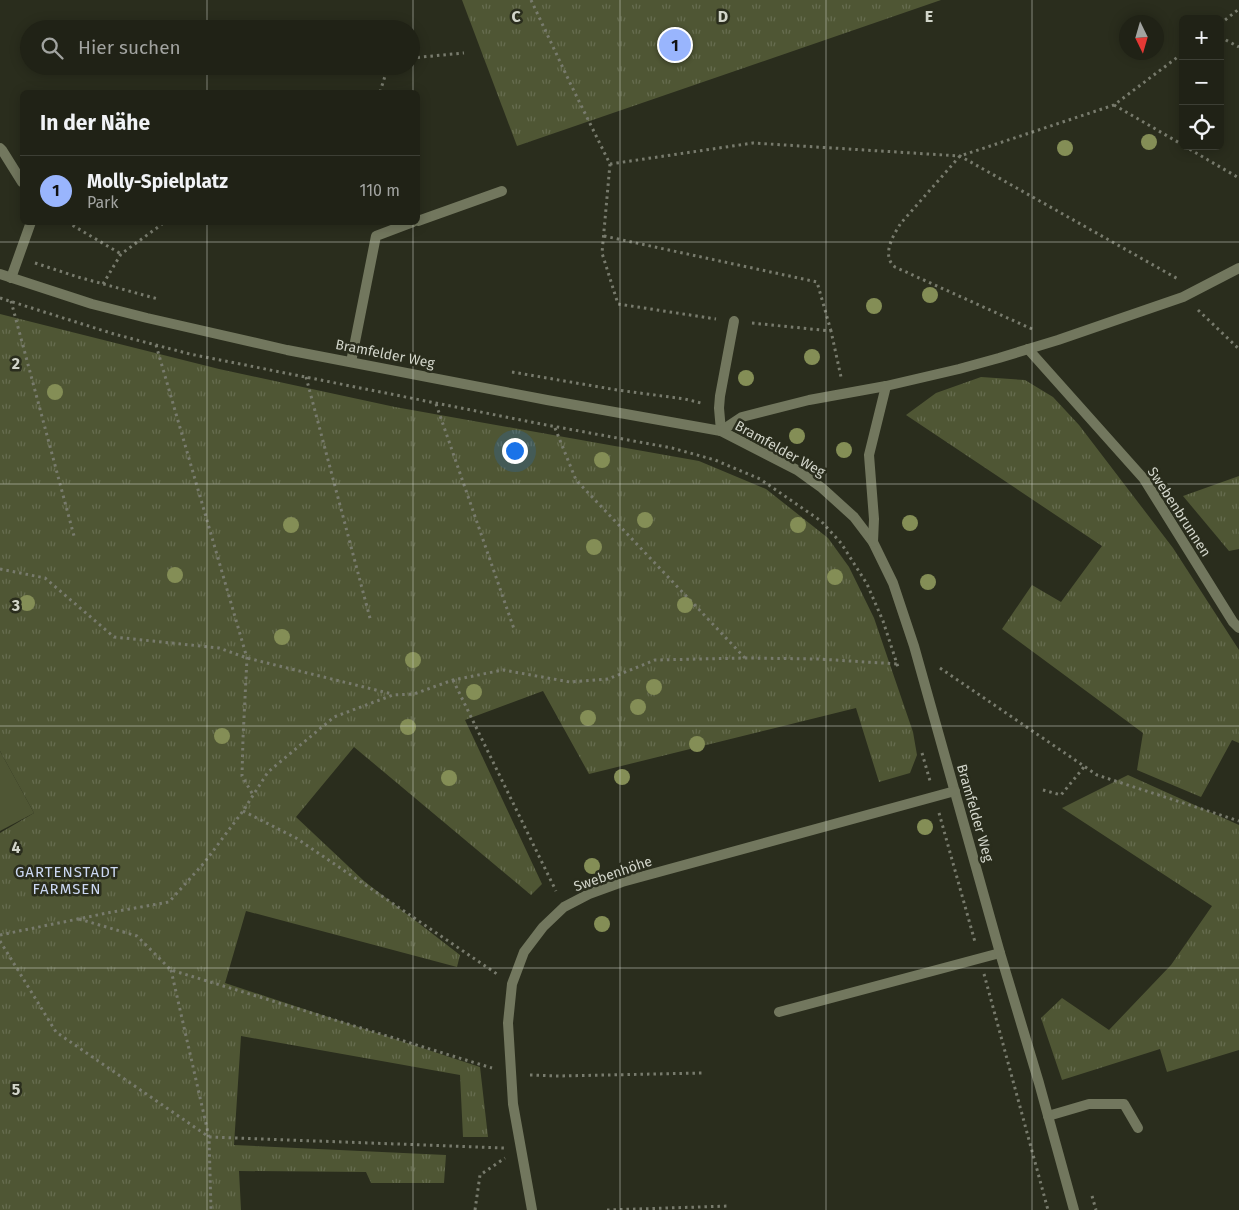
<!DOCTYPE html>
<html lang="de">
<meta charset="utf-8">
<style>
:root{--surface:#202216;--page:#2d2f23;--text:#f1f3f6;--muted:#a2a4a1;--line:#3d3f35;--accent:#99b5fd}
body{margin:0;font-family:"Fira Sans",sans-serif;background:var(--page);color:var(--text)}
.controls{position:absolute;right:15px;top:15px;display:grid;overflow:hidden;border-radius:8px;box-shadow:0 2px 12px #0003}
.controls button{width:45px;height:45px;display:grid;place-items:center;padding:0;border:0;border-bottom:1px solid var(--line);background:var(--surface);color:var(--text);font:25px sans-serif}
.compass{position:absolute;left:1119px;top:15px;width:45px;height:45px;border-radius:50%;background:var(--surface);box-shadow:0 2px 12px #0003;rotate:175deg}
.you{position:absolute;left:514px;top:450px;width:18px;height:18px;margin:-12px;border:4px solid #fff;border-radius:50%;background:#1a73e8;box-shadow:0 0 0 8px #1a73e833}
.badge{display:grid;place-items:center;width:32px;height:32px;border-radius:50%;background:var(--accent);color:#111;font-size:16px;font-weight:700}
.pin{position:absolute;translate:-50% -50%;border:2px solid #fff;box-shadow:0 1px 5px #0006}
.list{margin:0;padding:0;list-style:none}
h2{display:flex;justify-content:space-between;align-items:center;height:65px;margin:0;padding:0 20px;font-size:21px}
h2 small{font-size:16px;font-weight:400;color:var(--muted)}
.list li{display:grid;grid-template-columns:32px 1fr auto;gap:15px;align-items:center;box-sizing:border-box;height:70px;padding:0 20px;border-top:1px solid var(--line)}
.list b{display:block;font-size:19px;white-space:nowrap}
.list p{margin:0;font-size:16px;white-space:nowrap;color:var(--muted)}
.list em{font-size:16px;font-style:normal;color:var(--muted)}
.icon{flex:none;width:28px;height:28px;fill:none;stroke:currentColor;stroke-width:2;stroke-linecap:round;stroke-linejoin:round}
.map{position:relative;flex:none;width:1239px;height:1210px;overflow:hidden}
.search{position:absolute;background:var(--surface);box-shadow:0 2px 12px #0003;left:20px;top:20px;width:400px;height:55px;display:flex;align-items:center;gap:12px;box-sizing:border-box;padding:0 18px;border-radius:28px;color:var(--muted);font-size:19px}
.panel{position:absolute;background:var(--surface);box-shadow:0 2px 12px #0003;left:20px;top:90px;width:400px;height:135px;border-radius:8px}
.map>svg:first-child{display:block}
.green{fill:#4f5634}
.park{fill:url(#park-tufts)}
.lines{fill:none;stroke-linecap:round;stroke-linejoin:round}
.path{stroke:#787b6d;stroke-width:3;stroke-dasharray:2.5 4;stroke-linecap:butt}
.service{stroke:#72775e;stroke-width:10}
.minor{stroke:#72775e;stroke-width:10}
.tree{fill:#848e56}
.grid{fill:none;stroke:#d2d5ca;stroke-width:1;stroke-opacity:0.55}
.labels{text-anchor:middle;dominant-baseline:central;stroke-width:5;stroke-linejoin:round;paint-order:stroke}
.street-label{font-size:14px;fill:#d2d5ca;stroke:#2a2d1d}
.neighbourhood-label{font-size:15px;letter-spacing:1px;fill:#ccd8f3;stroke:#2a2d1d}
.grid-label{font-size:16px;text-anchor:middle;font-weight:bold;fill:#d2d5ca;stroke:#2a2d1d;stroke-width:5;stroke-linejoin:round;paint-order:stroke}
</style>
<div class="map">
<svg width="1239" height="1210" viewBox="0 0 1239 1210">
<defs>
<pattern id="park-tufts" width="24" height="20" patternUnits="userSpaceOnUse" patternTransform="scale(1.25)"><rect width="24" height="20" fill="#4f5634"/><path d="M3 7l-1-3M5 7V3M7 7l1-3M15 17l-1-3M17 17v-4M19 17l1-3" fill="none" stroke="#676d50"/></pattern>
</defs>
<rect width="100%" height="100%" fill="#2a2d1d"/>
<polygon class="green" points="0,751 34,813 0,831"/>
<g class="park">
<polygon points="462,0 941,0 517,146"/>
<polygon points="0,314 219,369 395,407 699,461 766,489 828,538 849,567 874,618 913,732 917,755 910,773 879,782 856,708 589,774 543,691 465,720 542,884 531,895 354,747 296,817 364,881 460,955 457,967 246,911 225,983 480,1067 488,1137 463,1137 460,1075 241,1036 234,1145 446,1155 444,1183 371,1183 366,1172 239,1171 241,1210 0,1210 0,833 34,813 0,751"/>
<polygon points="981,377 1025,380 1053,397 1079,425 1173,548 1239,650 1239,743 1232,740 1201,797 1137,770 1143,733 1002,629 1032,585 1061,602 1102,546 906,415 936,393"/>
<polygon points="1239,476 1239,549 1229,551 1183,496"/>
<polygon points="1128,775 1239,825 1239,1050 1167,1072 1160,1049 1062,1080 1041,1018 1062,998 1109,1030 1171,965 1212,906 1062,808"/>
</g>
<g class="lines">
<g class="path">
<polyline points="531,0 571,85 610,164 753,143 960,156 1178,279"/>
<polyline points="1220,24 1239,9"/>
<polyline points="1220,37 1239,47"/>
<polyline points="411,58 464,53"/>
<polyline points="380,92 386,73 390,66"/>
<polyline points="1114,105 1183,145"/>
<polyline points="1184,146 1239,178"/>
<polyline points="610,164 602,253 618,304 716,319"/>
<polyline points="67,222 121,254"/>
<polyline points="604,236 817,282 831,331"/>
<polyline points="35,263 78,277 158,299"/>
<polyline points="103,284 121,254 165,222"/>
<polyline points="0,298 114,334 190,354 541,424 672,448 715,460 760,479 821,521 841,543 867,584 883,621 898,667"/>
<polyline points="11,301 74,536"/>
<polyline points="1198,310 1239,349"/>
<polyline points="752,323 831,331 841,377"/>
<path d="M1032,329L895,267C881,256 893,235 901,223L960,156L1114,105L1183,53"/>
<polyline points="156,345 247,658 243,738 242,776 253,795"/>
<polyline points="512,372 617,390 685,399 701,403"/>
<polyline points="306,377 371,622"/>
<polyline points="436,404 514,629"/>
<polyline points="555,428 576,480 745,658"/>
<polyline points="0,569 45,578 114,637 219,648 247,658 392,694"/>
<polyline points="940,668 1097,775 1239,821"/>
<polyline points="453,680 556,891"/>
<polyline points="922,753 930,781"/>
<polyline points="1043,790 1061,795 1084,767"/>
<polyline points="243,811 296,838 497,974"/>
<polyline points="939,813 975,942"/>
<polyline points="79,919 137,936 171,970 492,1068"/>
<polyline points="0,935 107,913 169,902 204,863 243,811 268,772 334,717 393,695 414,694 453,680 503,670 570,682 608,679 655,660 745,658 818,659 898,664"/>
<polyline points="0,941 56,1032 209,1137 504,1148"/>
<polyline points="171,970 209,1137 211,1210"/>
<polyline points="984,974 1048,1210"/>
<polyline points="530,1075 559,1076 702,1073"/>
<polyline points="1092,1196 1096,1210"/>
<polyline points="475,1210 480,1175 505,1158"/>
<polyline points="607,1210 729,1206"/>
</g>
<g class="service">
<polyline points="0,148 2,150 22,182"/>
<polyline points="418,221 502,191"/>
<polyline points="11,278 31,222"/>
<polyline points="351,362 376,236 413,222"/>
<polyline points="721,431 719,408 720,396 734,321"/>
<polyline points="779,1012 1000,953"/>
<polyline points="1048,1116 1089,1104 1124,1104 1138,1128"/>
</g>
<g class="minor">
<polyline points="0,274 92,304 147,318 287,350 547,400 721,431 797,470 822,488 854,517 873,542 893,583 914,646 1000,953 1039,1083 1074,1210"/>
<polyline points="1028,349 1144,479 1233,622 1239,628"/>
<polyline points="721,431 742,417 809,400 886,386 959,369 999,358 1058,340 1183,297 1239,268"/>
<polyline points="873,542 874,519 869,455 886,386"/>
<polyline points="532,1210 513,1104 508,1023 512,984 524,952 543,927 564,907 589,894 622,882 955,791"/>
</g>
</g>
<g class="tree">
<circle cx="1149" cy="142" r="8"/>
<circle cx="1065" cy="148" r="8"/>
<circle cx="930" cy="295" r="8"/>
<circle cx="874" cy="306" r="8"/>
<circle cx="812" cy="357" r="8"/>
<circle cx="746" cy="378" r="8"/>
<circle cx="55" cy="392" r="8"/>
<circle cx="797" cy="436" r="8"/>
<circle cx="844" cy="450" r="8"/>
<circle cx="602" cy="460" r="8"/>
<circle cx="645" cy="520" r="8"/>
<circle cx="910" cy="523" r="8"/>
<circle cx="291" cy="525" r="8"/>
<circle cx="798" cy="525" r="8"/>
<circle cx="594" cy="547" r="8"/>
<circle cx="175" cy="575" r="8"/>
<circle cx="835" cy="577" r="8"/>
<circle cx="928" cy="582" r="8"/>
<circle cx="27" cy="603" r="8"/>
<circle cx="685" cy="605" r="8"/>
<circle cx="282" cy="637" r="8"/>
<circle cx="413" cy="660" r="8"/>
<circle cx="654" cy="687" r="8"/>
<circle cx="474" cy="692" r="8"/>
<circle cx="638" cy="707" r="8"/>
<circle cx="588" cy="718" r="8"/>
<circle cx="408" cy="727" r="8"/>
<circle cx="222" cy="736" r="8"/>
<circle cx="697" cy="744" r="8"/>
<circle cx="622" cy="777" r="8"/>
<circle cx="449" cy="778" r="8"/>
<circle cx="925" cy="827" r="8"/>
<circle cx="592" cy="866" r="8"/>
<circle cx="602" cy="924" r="8"/>
</g>
<path class="grid" d="M207,0V29M413,0V92M620,0V1210M826,0V1210M1032,0V1210M207,66V92M207,222V1210M413,222V1210M0,242H1239M0,484H1239M0,726H1239M0,968H1239"/>
<g class="labels">
<g class="street-label">
<text transform="translate(385 354) rotate(11)">Bramfelder Weg</text>
<text transform="translate(780 449) rotate(29)">Bramfelder Weg</text>
<text transform="translate(1179 512) rotate(57)">Swebenbrunnen</text>
<text transform="translate(975 813) rotate(74)">Bramfelder Weg</text>
<text transform="translate(613 874) rotate(-19)">Swebenhöhe</text>
</g>
<g class="neighbourhood-label">
<text x="67" y="872">GARTENSTADT<tspan x="67" dy="17">FARMSEN</tspan></text>
</g>
</g>
<g class="grid-label">
<text x="516" y="22">C</text>
<text x="723" y="22">D</text>
<text x="929" y="22">E</text>
<text x="16" y="369">2</text>
<text x="16" y="611">3</text>
<text x="16" y="853">4</text>
<text x="16" y="1095">5</text>
</g>
</svg>
<div class="controls">
<button>+</button>
<button>−</button>
<button><svg class="icon" aria-label="locate" viewBox="0 0 24 24"><circle cx="12" cy="12" r="6"/><path d="M12 2v4M12 18v4M2 12h4M18 12h4"/></svg></button>
</div>
<svg class="compass" viewBox="-18 -18 36 36"><path d="M0-13l5 13h-10z" fill="#e53935"/><path d="M0 13l5-13h-10z" fill="#a2a4a1"/></svg>
<div class="you"></div>
<div class="pin badge" style="left:675px;top:45px">1</div>
<div class="search"><svg class="icon" aria-label="search" viewBox="0 0 24 24"><circle cx="10" cy="10" r="6"/><path d="M15 15l6 6"/></svg>Hier suchen</div>
<section class="panel">
<h2>In der Nähe<small></small></h2>
<ul class="list">
<li><span class="badge">1</span><div><b>Molly-Spielplatz</b><p>Park</p></div><em>110 m</em></li>
</ul>
</section>
</div>
